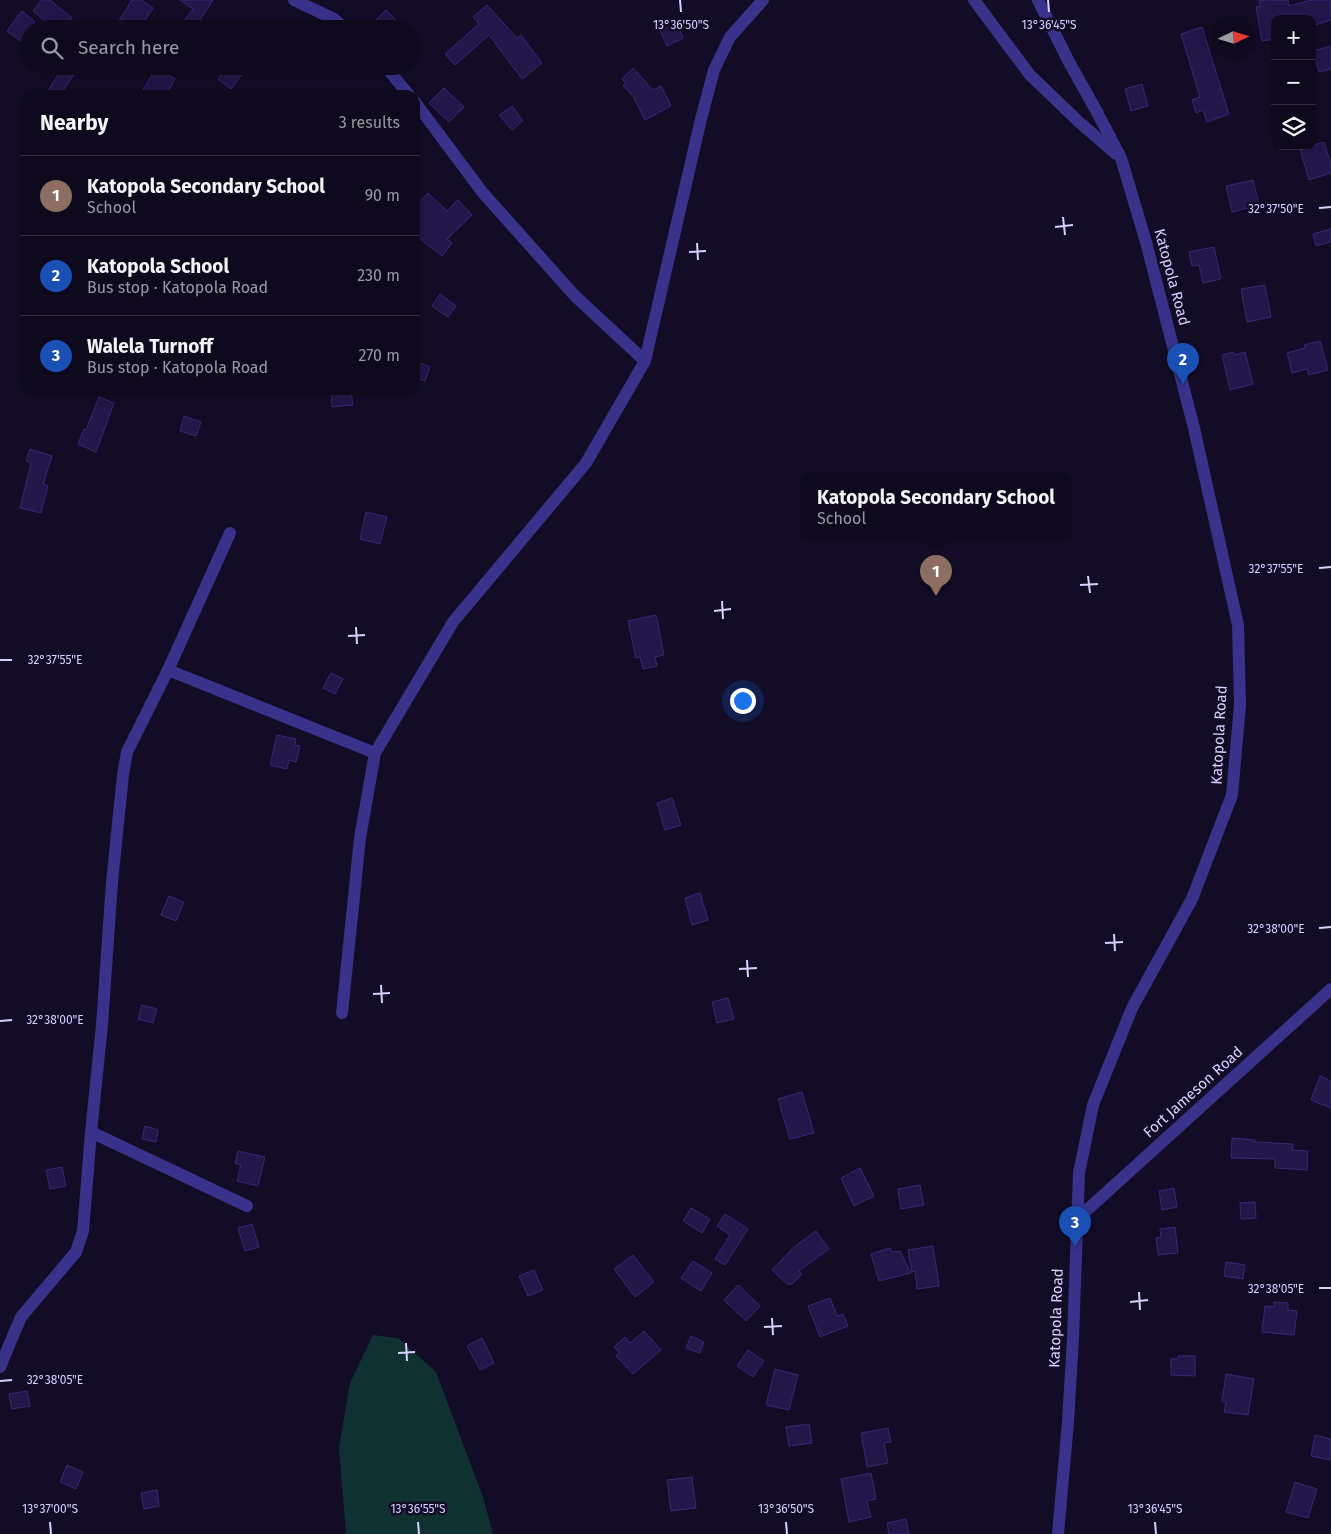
<!DOCTYPE html>
<meta charset="utf-8">
<style>
:root{--surface:#0e091c;--page:#1c1729;--text:#f1f3f6;--muted:#9b9aa3;--line:#2e2a3b;--accent:#b45309}
body{margin:0;font-family:"Fira Sans",sans-serif;background:var(--page);color:var(--text)}
.controls{position:absolute;right:15px;top:15px;display:grid;overflow:hidden;border-radius:10px;box-shadow:0 5px 20px #0002}
.controls button{width:45px;height:45px;display:grid;place-items:center;padding:0;border:0;border-bottom:1px solid var(--line);background:var(--surface);color:var(--text);font:25px sans-serif}
.compass{position:absolute;left:1211px;top:15px;width:45px;height:45px;border-radius:50%;background:var(--surface);box-shadow:0 5px 20px #0002;rotate:86deg}
.you{position:absolute;left:742px;top:700px;width:18px;height:18px;margin:-12px;border:4px solid #fff;border-radius:50%;background:#1a73e8;box-shadow:0 0 0 8px #1a73e833}
.badge{display:grid;place-items:center;width:32px;height:32px;border-radius:50%;background:var(--accent);color:#fff;font-size:16px;font-weight:700}
.pin{position:absolute;translate:-50% -41px;filter:drop-shadow(0 1px 2px #0008)}
.pin::after{content:'';position:absolute;top:26px;width:18px;height:15px;background:inherit;clip-path:polygon(0 0,100% 0,50% 100%)}
.popup{position:absolute;left:801px;top:474px;width:270px;height:65px;box-sizing:border-box;display:grid;place-content:center;border-radius:10px;background:var(--surface);filter:drop-shadow(0 1px 4px #0005);font-size:16px;white-space:nowrap;color:var(--muted)}
.popup b{font-size:19px;color:var(--text)}
.popup::after{content:'';position:absolute;left:50%;top:100%;margin-left:-10px;border:10px solid transparent;border-top-color:var(--surface)}
.list{margin:0;padding:0;list-style:none}
h2{display:flex;justify-content:space-between;align-items:center;height:65px;margin:0;padding:0 20px;font-size:21px}
h2 small{font-size:16px;font-weight:400;color:var(--muted)}
.list li{display:grid;grid-template-columns:32px 1fr auto;gap:15px;align-items:center;box-sizing:border-box;height:80px;padding:0 20px;border-top:1px solid var(--line)}
.list b{display:block;font-size:19px;white-space:nowrap}
.list p{margin:0;font-size:16px;white-space:nowrap;color:var(--muted)}
.list em{font-size:16px;font-style:normal;color:var(--muted)}
.icon{flex:none;width:28px;height:28px;fill:none;stroke:currentColor;stroke-width:2;stroke-linecap:round;stroke-linejoin:round}
.map{position:relative;flex:none;width:1331px;height:1534px;overflow:hidden}
.search{position:absolute;background:var(--surface);box-shadow:0 5px 20px #0002;left:20px;top:20px;width:400px;height:55px;display:flex;align-items:center;gap:12px;box-sizing:border-box;padding:0 18px;border-radius:28px;color:var(--muted);font-size:19px}
.panel{position:absolute;background:var(--surface);box-shadow:0 5px 20px #0002;left:20px;top:90px;width:400px;height:305px;border-radius:15px}
.map>svg:first-child{display:block}
.green{fill:#0f3131}
.building{fill:#231649;stroke:#392677}
.lines{fill:none;stroke-linecap:round;stroke-linejoin:round}
.minor{stroke:#39328a;stroke-width:12}
.ticks{fill:none;stroke:#d8d1ff;stroke-width:2}
.labels{text-anchor:middle;dominant-baseline:central;stroke-width:5;stroke-linejoin:round;paint-order:stroke}
.street-label{font-size:15px;fill:#d8d1ff;stroke:#120c26}
.ticks-label{font-size:12px;text-anchor:middle;fill:#d8d1ff;stroke:#120c26;stroke-width:5;stroke-linejoin:round;paint-order:stroke}
</style>
<div class="map">
<svg width="1331" height="1534" viewBox="0 0 1331 1534">
<rect width="100%" height="100%" fill="#120c26"/>
<polygon class="green" points="373,1335 398,1338 436,1372 483,1497 493,1534 346,1534 339,1447 350,1383"/>
<g class="building">
<polygon points="42,0 50,0 72,18 64,29 55,29 33,11"/>
<polygon points="132,0 141,0 153,8 139,29 128,29 118,22"/>
<polygon points="180,0 213,0 194,29 178,29 193,9"/>
<polygon points="1259,0 1288,0 1289,6 1311,0 1331,0 1331,20 1312,26 1312,19 1275,19 1275,39 1262,41 1256,7 1260,6"/>
<polygon points="487,5 517,38 521,35 542,63 522,79 489,35 455,65 445,54 479,24 473,17"/>
<polygon points="386,10 404,29 381,29 374,22"/>
<polygon points="22,11 35,22 21,41 7,31"/>
<polygon points="676,21 683,38 667,46 660,30"/>
<polygon points="1202,27 1229,114 1207,122 1203,110 1196,113 1192,100 1200,97 1181,34"/>
<polygon points="1331,46 1331,69 1319,72 1313,51"/>
<polygon points="64,66 80,66 60,95 45,95"/>
<polygon points="228,66 248,66 231,89 218,79"/>
<polygon points="156,68 175,79 166,95 140,95"/>
<polygon points="633,68 653,90 661,86 671,106 645,120 633,96 623,86 626,83 622,79"/>
<polygon points="1142,84 1148,106 1131,111 1125,89"/>
<polygon points="444,88 464,107 449,122 429,103"/>
<polygon points="512,106 523,121 512,130 499,115"/>
<polygon points="1324,142 1331,164 1331,173 1309,180 1300,149"/>
<polygon points="1253,180 1259,205 1232,212 1226,186"/>
<polygon points="428,193 447,211 458,200 472,215 447,239 452,243 442,256 415,235 415,206"/>
<polygon points="1331,229 1331,242 1316,246 1313,234"/>
<polygon points="1214,247 1221,279 1203,283 1199,265 1192,266 1189,252"/>
<polygon points="1265,285 1271,317 1247,322 1241,289"/>
<polygon points="440,294 456,306 448,317 432,306"/>
<polygon points="1320,341 1328,370 1309,375 1307,369 1292,373 1287,353 1305,348 1304,345"/>
<polygon points="1234,352 1234,355 1245,352 1253,384 1230,390 1222,355"/>
<polygon points="415,361 430,367 425,381 415,377"/>
<polygon points="331,390 351,390 353,405 332,407"/>
<polygon points="99,397 114,403 96,452 78,444 84,429 86,430"/>
<polygon points="184,416 201,422 196,436 180,431"/>
<polygon points="30,449 52,456 43,484 48,486 41,513 20,508 31,463 26,461"/>
<polygon points="366,512 387,517 380,544 360,539"/>
<polygon points="656,615 664,655 655,657 657,666 643,669 640,657 636,658 628,621"/>
<polygon points="331,673 343,679 335,694 323,688"/>
<polygon points="277,735 296,739 295,745 300,746 296,762 289,760 287,769 270,765"/>
<polygon points="672,798 681,825 665,830 657,803"/>
<polygon points="700,893 708,920 692,925 685,898"/>
<polygon points="169,896 184,902 176,921 161,915"/>
<polygon points="728,998 734,1019 717,1023 712,1002"/>
<polygon points="142,1005 157,1009 153,1023 138,1019"/>
<polygon points="1320,1076 1331,1081 1331,1108 1311,1100"/>
<polygon points="802,1092 814,1133 790,1139 778,1099"/>
<polygon points="145,1126 158,1130 156,1142 142,1139"/>
<polygon points="1232,1138 1255,1140 1255,1142 1293,1144 1292,1150 1308,1151 1307,1170 1275,1168 1275,1159 1231,1158"/>
<polygon points="238,1151 265,1157 258,1186 237,1181 241,1165 235,1163"/>
<polygon points="62,1167 66,1186 50,1189 46,1170"/>
<polygon points="860,1168 874,1196 854,1206 841,1178"/>
<polygon points="920,1185 924,1205 901,1209 898,1189"/>
<polygon points="1174,1188 1177,1207 1162,1210 1159,1191"/>
<polygon points="1255,1202 1256,1218 1241,1219 1240,1203"/>
<polygon points="691,1208 710,1219 702,1233 683,1221"/>
<polygon points="725,1214 748,1229 725,1265 715,1259 730,1235 717,1226"/>
<polygon points="252,1224 259,1247 245,1251 238,1228"/>
<polygon points="1175,1227 1178,1253 1158,1255 1156,1238 1161,1237 1160,1229"/>
<polygon points="816,1231 829,1249 799,1271 802,1274 792,1284 787,1284 772,1270 794,1247"/>
<polygon points="933,1246 939,1286 917,1289 915,1271 912,1272 908,1250"/>
<polygon points="890,1248 892,1252 900,1251 911,1273 879,1281 871,1254"/>
<polygon points="633,1255 654,1282 635,1297 614,1269"/>
<polygon points="693,1261 712,1273 701,1291 681,1278"/>
<polygon points="1226,1262 1245,1265 1243,1279 1224,1276"/>
<polygon points="534,1270 543,1290 528,1296 519,1276"/>
<polygon points="738,1285 760,1306 746,1321 724,1300"/>
<polygon points="830,1298 837,1316 843,1314 848,1326 820,1337 808,1306"/>
<polygon points="1274,1302 1288,1303 1288,1310 1297,1311 1294,1335 1262,1332 1265,1306 1274,1307"/>
<polygon points="644,1331 661,1350 633,1374 616,1356 620,1353 614,1347 625,1337 630,1343"/>
<polygon points="691,1336 704,1342 700,1353 686,1348"/>
<polygon points="482,1338 494,1363 480,1370 467,1346"/>
<polygon points="748,1350 764,1361 753,1377 737,1366"/>
<polygon points="1178,1356 1195,1356 1195,1376 1171,1375 1171,1359 1178,1359"/>
<polygon points="775,1369 798,1375 789,1410 766,1405"/>
<polygon points="1226,1374 1254,1379 1248,1415 1224,1412 1226,1402 1222,1402"/>
<polygon points="27,1391 30,1406 12,1409 9,1394"/>
<polygon points="809,1424 812,1443 789,1446 786,1427"/>
<polygon points="888,1428 891,1442 884,1443 888,1463 867,1467 861,1433"/>
<polygon points="1315,1435 1331,1439 1330,1460 1311,1456"/>
<polygon points="67,1465 83,1472 76,1489 60,1482"/>
<polygon points="871,1473 876,1499 867,1501 871,1517 849,1522 841,1479"/>
<polygon points="692,1477 696,1508 671,1511 667,1480"/>
<polygon points="1295,1482 1317,1489 1308,1518 1286,1512"/>
<polygon points="157,1490 159,1506 144,1509 141,1493"/>
<polygon points="906,1519 909,1534 889,1534 887,1523"/>
</g>
<g class="lines">
<g class="minor">
<polyline points="294,0 334,19 345,29"/>
<polyline points="974,0 1030,75 1079,122 1116,154"/>
<polyline points="1038,0 1069,62 1097,112 1121,158 1146,242 1194,428 1238,625 1240,705 1232,795 1192,899 1132,1008 1093,1105 1079,1173 1073,1338 1068,1422 1058,1534"/>
<polyline points="385,66 409,95"/>
<polyline points="415,102 483,193 575,296 645,361"/>
<polyline points="168,670 375,753"/>
<polyline points="342,1013 360,838 375,753 453,622 586,463 645,361 701,119 714,70 730,37 763,0"/>
<polyline points="91,1132 247,1206"/>
<polyline points="1076,1220 1331,989"/>
<polyline points="0,1367 21,1317 76,1252 83,1231 91,1132 102,1025 112,882 123,775 127,752 168,670 230,533"/>
</g>
</g>
<path class="ticks" d="M680,0L681,12M1048,0L1049,12M1319,208L1331,207M1063,217L1065,235M1055,227L1073,225M697,243L698,260M689,252L706,251M1319,568L1331,567M1088,576L1090,593M1080,585L1098,584M722,601L723,619M714,611L731,609M356,627L357,644M348,636L365,635M0,660H12M1319,928L1331,927M1114,934L1115,951M1105,943L1123,942M747,960L748,977M739,969L757,968M381,985L382,1003M373,994L390,993M0,1021L12,1020M1319,1288H1331M1139,1292L1140,1310M1130,1302L1148,1300M772,1318L773,1335M764,1327L782,1326M406,1343L407,1361M398,1353L415,1352M0,1381L12,1380M50,1522L51,1534M418,1522L419,1534M786,1522L787,1534M1155,1522L1156,1534"/>
<g class="labels">
<g class="street-label">
<text transform="translate(1172 277) rotate(75)">Katopola Road</text>
<text transform="translate(1219 735) rotate(-87)">Katopola Road</text>
<text transform="translate(1193 1092) rotate(-42)">Fort Jameson Road</text>
<text transform="translate(1056 1318) rotate(-88)">Katopola Road</text>
</g>
</g>
<g class="ticks-label">
<text x="681" y="29">13°36'50"S</text>
<text x="1049" y="29">13°36'45"S</text>
<text x="1276" y="213">32°37'50"E</text>
<text x="1276" y="573">32°37'55"E</text>
<text x="55" y="664">32°37'55"E</text>
<text x="1276" y="933">32°38'00"E</text>
<text x="55" y="1024">32°38'00"E</text>
<text x="1276" y="1293">32°38'05"E</text>
<text x="55" y="1384">32°38'05"E</text>
<text x="50" y="1513">13°37'00"S</text>
<text x="418" y="1513">13°36'55"S</text>
<text x="786" y="1513">13°36'50"S</text>
<text x="1155" y="1513">13°36'45"S</text>
</g>
</svg>
<div class="controls">
<button>+</button>
<button>−</button>
<button><svg class="icon" aria-label="layers" viewBox="0 0 24 24"><path d="M12 4l9 5-9 5-9-5zM3 14l9 5 9-5"/></svg></button>
</div>
<svg class="compass" viewBox="-18 -18 36 36"><path d="M0-13l5 13h-10z" fill="#e53935"/><path d="M0 13l5-13h-10z" fill="#9b9aa3"/></svg>
<div class="you"></div>
<div class="pin badge" style="left:936px;top:596px;background:#8d6e63">1</div>
<div class="popup"><b>Katopola Secondary School</b>School</div>
<div class="pin badge" style="left:1183px;top:384px;background:#1a4fb4">2</div>
<div class="pin badge" style="left:1075px;top:1247px;background:#1a4fb4">3</div>
<div class="search"><svg class="icon" aria-label="search" viewBox="0 0 24 24"><circle cx="10" cy="10" r="6"/><path d="M15 15l6 6"/></svg>Search here</div>
<section class="panel">
<h2>Nearby<small>3 results</small></h2>
<ul class="list">
<li><span class="badge" style="background:#8d6e63">1</span><div><b>Katopola Secondary School</b><p>School</p></div><em>90 m</em></li>
<li><span class="badge" style="background:#1a4fb4">2</span><div><b>Katopola School</b><p>Bus stop · Katopola Road</p></div><em>230 m</em></li>
<li><span class="badge" style="background:#1a4fb4">3</span><div><b>Walela Turnoff</b><p>Bus stop · Katopola Road</p></div><em>270 m</em></li>
</ul>
</section>
</div>
